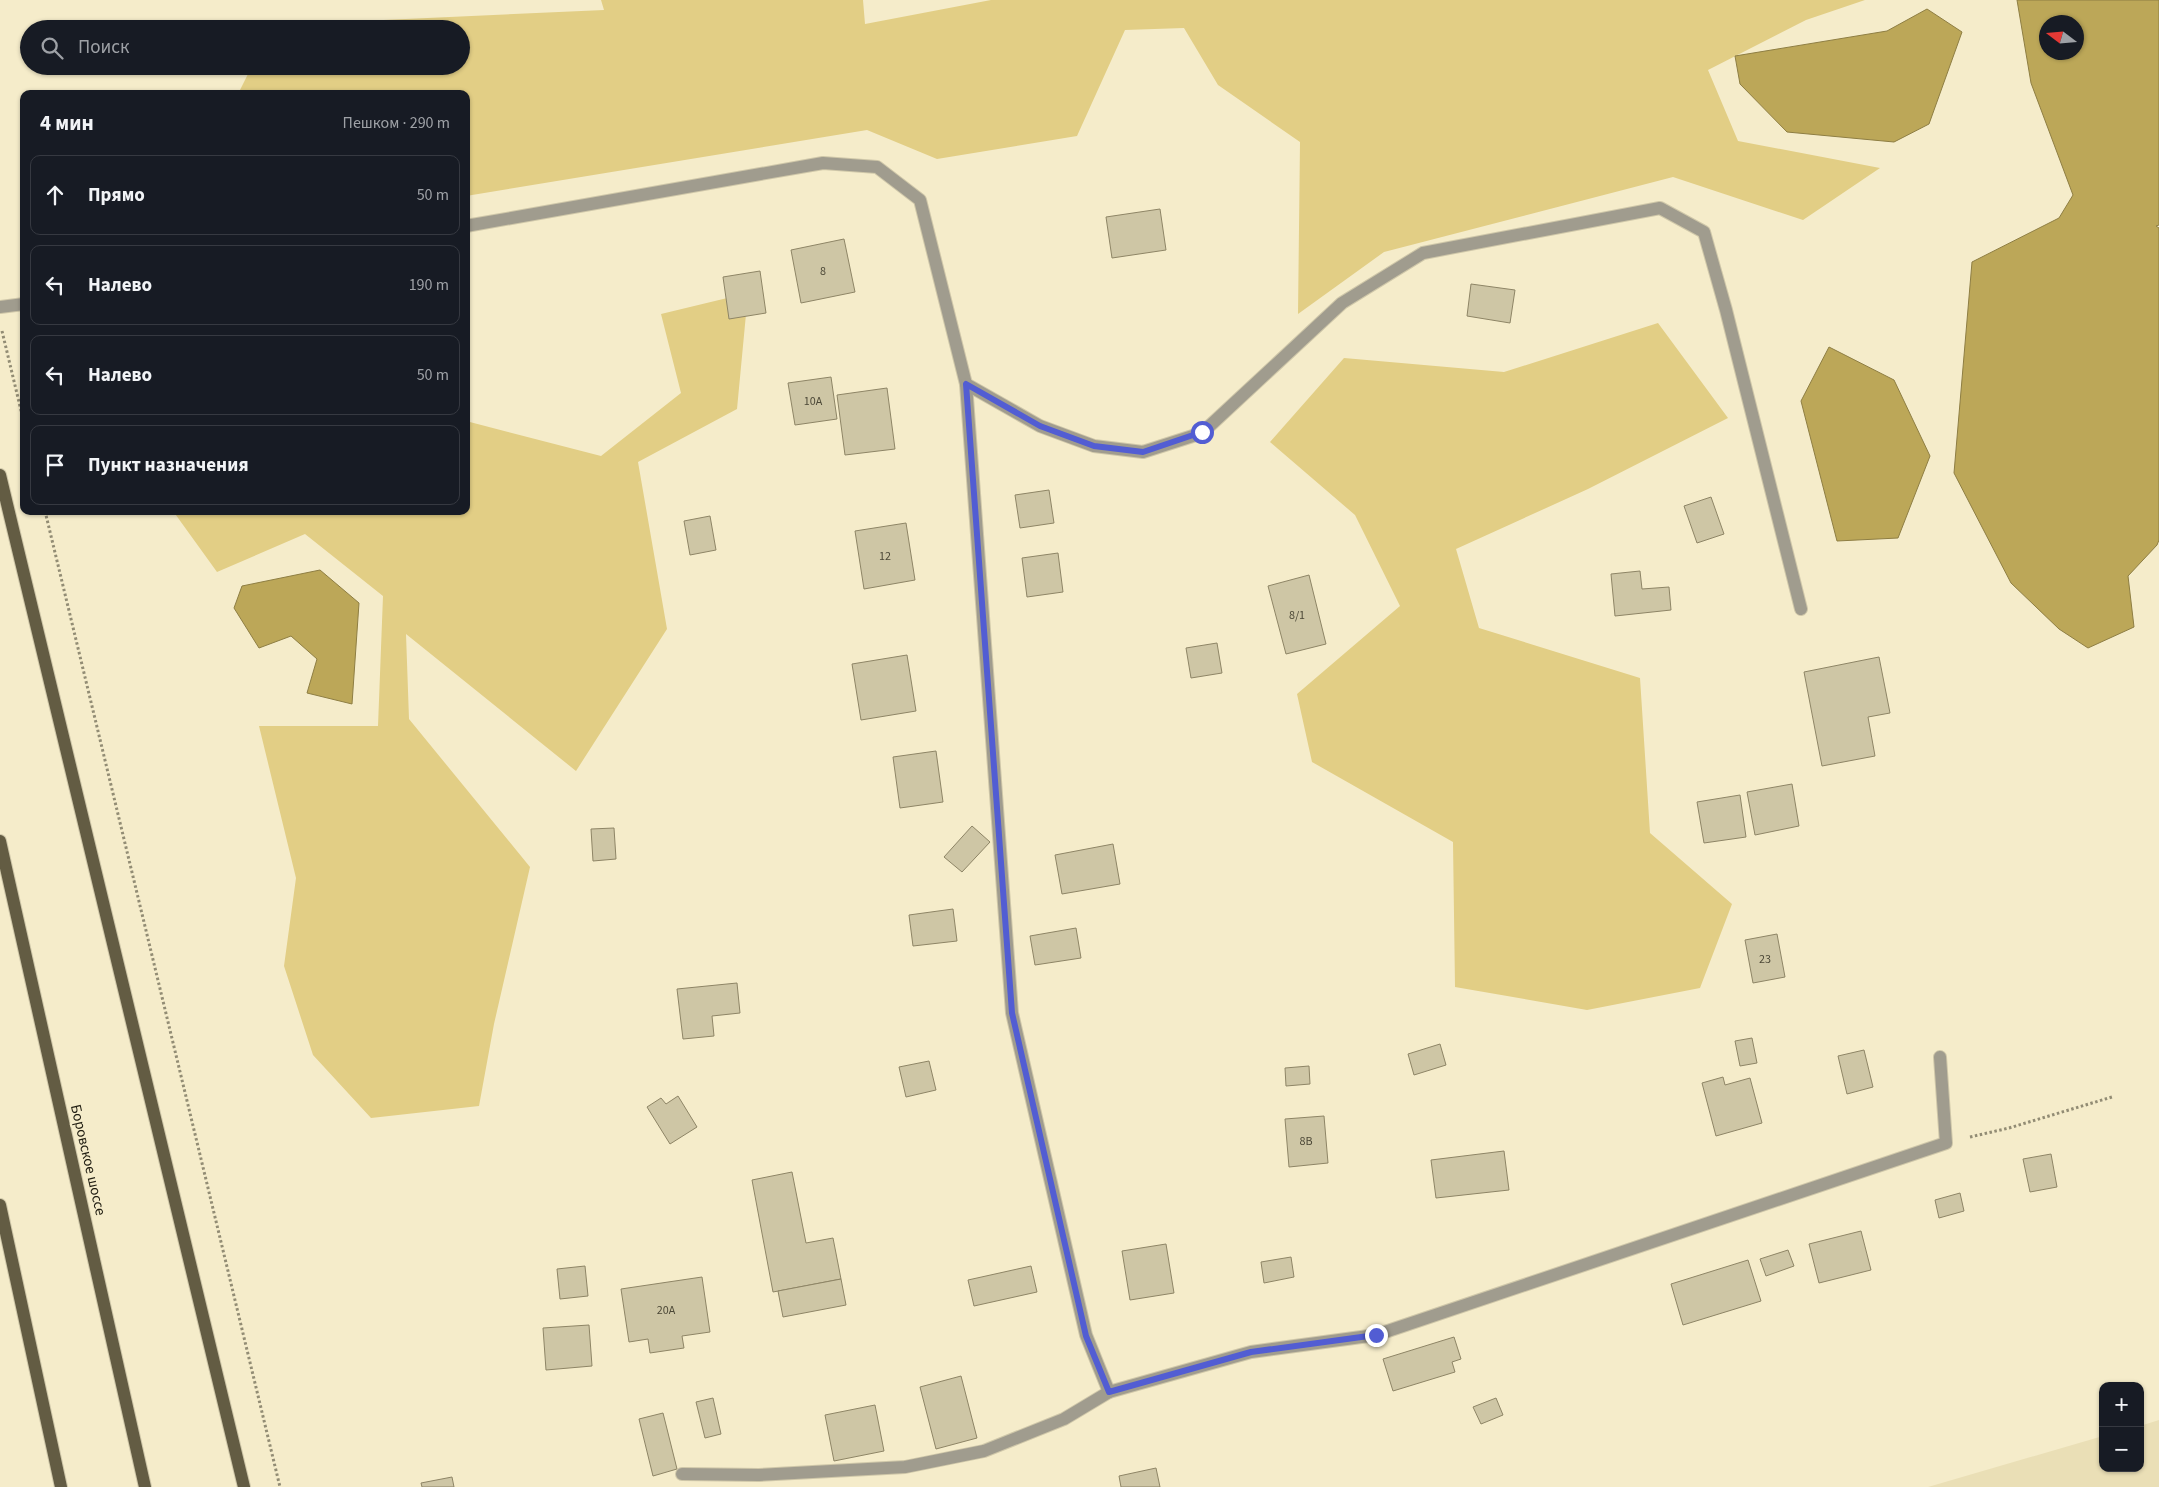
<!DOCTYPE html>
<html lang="ru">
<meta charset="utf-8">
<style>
:root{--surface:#171b24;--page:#20242c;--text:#f1f3f6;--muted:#9ea1a6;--line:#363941}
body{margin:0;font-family:"Source Sans 3",sans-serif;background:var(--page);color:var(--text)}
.controls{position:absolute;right:15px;bottom:15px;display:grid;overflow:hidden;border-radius:10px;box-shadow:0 1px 4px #0004}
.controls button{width:45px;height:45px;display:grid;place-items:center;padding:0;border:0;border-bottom:1px solid var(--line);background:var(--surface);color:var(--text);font:25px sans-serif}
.compass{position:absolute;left:2039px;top:15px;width:45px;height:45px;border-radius:50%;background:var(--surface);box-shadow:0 1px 4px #0004;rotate:286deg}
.stop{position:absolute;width:15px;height:15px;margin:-11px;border:4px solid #525dd3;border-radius:50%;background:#fff}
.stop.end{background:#525dd3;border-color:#fff;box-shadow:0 1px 5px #0008}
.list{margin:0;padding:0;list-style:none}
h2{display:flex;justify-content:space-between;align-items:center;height:65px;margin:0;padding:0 20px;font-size:21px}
h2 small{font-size:16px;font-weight:400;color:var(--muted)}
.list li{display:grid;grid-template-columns:32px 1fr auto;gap:15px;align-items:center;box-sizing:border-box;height:80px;margin:0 10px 10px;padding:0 10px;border:1px solid var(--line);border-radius:10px}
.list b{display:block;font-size:19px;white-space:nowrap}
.list em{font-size:16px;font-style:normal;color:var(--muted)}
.icon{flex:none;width:28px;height:28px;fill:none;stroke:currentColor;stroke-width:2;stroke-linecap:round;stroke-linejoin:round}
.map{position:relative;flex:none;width:2159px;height:1487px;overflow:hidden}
.search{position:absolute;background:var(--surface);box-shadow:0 1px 4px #0004;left:20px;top:20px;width:450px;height:55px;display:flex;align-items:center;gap:12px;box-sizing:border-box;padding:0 18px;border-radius:28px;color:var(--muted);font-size:19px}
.panel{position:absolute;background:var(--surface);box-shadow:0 1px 4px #0004;left:20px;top:90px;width:450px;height:425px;border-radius:10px}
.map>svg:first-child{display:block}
.built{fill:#eadfb6}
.green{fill:#e2ce85}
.water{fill:#bca758;stroke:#8e7e43;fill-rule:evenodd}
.building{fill:#cec6a5;stroke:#8e8566}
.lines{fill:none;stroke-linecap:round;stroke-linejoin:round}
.minor-casing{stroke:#cfc7a9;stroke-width:14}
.major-casing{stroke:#cfc7a9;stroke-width:14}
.path{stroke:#928c74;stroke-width:3;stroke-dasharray:2.5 2.5;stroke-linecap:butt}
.minor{stroke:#a09c8e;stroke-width:12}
.major{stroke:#635c43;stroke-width:12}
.route{stroke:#525dd3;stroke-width:6}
.labels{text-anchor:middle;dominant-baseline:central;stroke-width:4.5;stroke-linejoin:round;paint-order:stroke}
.number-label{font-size:12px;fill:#4c4837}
.street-label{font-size:15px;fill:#211e12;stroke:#f5ecca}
</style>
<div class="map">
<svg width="2159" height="1487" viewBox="0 0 2159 1487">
<rect width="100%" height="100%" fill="#f5ecca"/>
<polygon class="built" points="2159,1420 2159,1487 1928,1487 2103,1436 2103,1468 2140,1468 2140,1426"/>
<g class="green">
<polygon points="601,0 863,0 865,24 991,0 1865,0 1806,20 1708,70 1738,141 1880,168 1803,220 1673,177 1384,252 1298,314 1300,142 1218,85 1184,28 1125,30 1077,136 937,159 867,130 466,196 466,94 238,94 252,66 461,66 461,29 272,29 274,25 604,10"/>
<polygon points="748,293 737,409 638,462 667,629 576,771 406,634 409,719 530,867 494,1024 479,1106 371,1118 313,1055 284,966 296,878 259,726 378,726 383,596 305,534 217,572 173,511 466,511 466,421 601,456 681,393 661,314"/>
<polygon points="1658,323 1728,418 1588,489 1456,549 1479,628 1640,678 1650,833 1732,904 1700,988 1587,1010 1455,987 1453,842 1312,762 1297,694 1400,606 1355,515 1270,442 1344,358 1504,372"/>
</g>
<g class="water">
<path d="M2017,0H2159V225L2156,226L2159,228V540L2157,545L2128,576L2134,627L2088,648L2059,629L2011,583L1954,473L1972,262L2059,218L2073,195L2031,83ZM2076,22V52H2046V22Z"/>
<polygon points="1927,9 1962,32 1929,124 1894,142 1787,132 1740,84 1735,56 1887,31"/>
<polygon points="1829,347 1894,380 1930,456 1898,538 1837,541 1801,401"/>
<polygon points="320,570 359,603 352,704 307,693 317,659 291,636 259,648 234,608 242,586"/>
</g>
<g class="building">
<polygon points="196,91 196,94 136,94"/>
<polygon points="1160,209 1166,250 1112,258 1106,217"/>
<polygon points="844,239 855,292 801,303 791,250"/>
<polygon points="760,271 766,313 729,319 723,277"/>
<polygon points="1471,284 1515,290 1510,323 1467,316"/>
<polygon points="831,377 837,419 795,425 788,383"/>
<polygon points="887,388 895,449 845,455 837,395"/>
<polygon points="1049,490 1054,523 1020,528 1015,495"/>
<polygon points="1711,497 1724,534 1697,543 1684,506"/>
<polygon points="710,516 716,550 690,555 684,521"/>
<polygon points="906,523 915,580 864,589 855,531"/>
<polygon points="1058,553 1063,592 1027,597 1022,558"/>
<polygon points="1640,571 1642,589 1669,587 1671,610 1615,616 1611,574"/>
<polygon points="1309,575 1326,644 1286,654 1268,586"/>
<polygon points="1217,643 1222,673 1191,678 1186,648"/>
<polygon points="907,655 916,711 861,720 852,664"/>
<polygon points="1879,657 1890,713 1868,717 1875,756 1822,766 1804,672"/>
<polygon points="936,751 943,802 900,808 893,757"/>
<polygon points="1792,784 1799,826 1755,835 1747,792"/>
<polygon points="1740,795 1746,837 1704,843 1697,802"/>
<polygon points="972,826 990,842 962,872 944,857"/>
<polygon points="614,828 616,859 593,861 591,829"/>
<polygon points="1113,844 1120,884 1062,894 1055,855"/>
<polygon points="953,909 957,941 913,946 909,915"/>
<polygon points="1076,928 1081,958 1035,965 1030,936"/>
<polygon points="1777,934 1785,977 1753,983 1745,940"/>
<polygon points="737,983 740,1013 712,1016 714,1036 683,1039 677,989"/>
<polygon points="1752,1038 1757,1063 1740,1066 1735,1041"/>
<polygon points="1440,1044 1446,1065 1414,1075 1408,1054"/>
<polygon points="1864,1050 1873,1087 1847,1094 1838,1056"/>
<polygon points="929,1061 936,1090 906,1097 899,1067"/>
<polygon points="1309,1066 1310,1084 1286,1086 1285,1068"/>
<polygon points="1723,1077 1725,1085 1750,1078 1762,1123 1716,1136 1702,1083"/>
<polygon points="678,1096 697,1127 670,1144 647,1107 661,1098 666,1104"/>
<polygon points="1324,1116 1328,1163 1289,1167 1285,1119"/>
<polygon points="1504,1151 1509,1190 1436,1198 1431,1160"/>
<polygon points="2051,1154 2057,1187 2030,1192 2023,1159"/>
<polygon points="792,1172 806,1243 833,1238 841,1279 773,1292 752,1180"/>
<polygon points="1960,1193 1964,1211 1939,1218 1935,1200"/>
<polygon points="1861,1231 1871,1270 1819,1283 1809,1244"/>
<polygon points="1166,1244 1174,1293 1130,1300 1122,1251"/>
<polygon points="1788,1250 1794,1266 1766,1276 1760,1259"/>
<polygon points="1291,1257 1294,1277 1264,1283 1261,1262"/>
<polygon points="1748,1260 1761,1301 1683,1325 1671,1284"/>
<polygon points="585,1266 588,1296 560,1299 557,1269"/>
<polygon points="1031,1266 1037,1292 974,1306 968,1280"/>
<polygon points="702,1277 710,1332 682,1336 684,1348 650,1353 648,1339 629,1342 621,1289"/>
<polygon points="841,1279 846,1305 783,1317 778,1291"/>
<polygon points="589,1325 592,1366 546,1370 543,1328"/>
<polygon points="1454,1337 1461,1359 1452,1362 1455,1372 1393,1391 1383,1359"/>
<polygon points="961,1376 977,1438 936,1449 920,1387"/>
<polygon points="713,1398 721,1434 705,1438 696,1402"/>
<polygon points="1496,1398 1503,1415 1481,1424 1473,1407"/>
<polygon points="875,1405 884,1451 834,1461 825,1415"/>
<polygon points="663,1413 677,1469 653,1476 639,1419"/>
<polygon points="1156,1468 1160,1487 1121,1487 1119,1476"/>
<polygon points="452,1477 454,1487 422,1487 421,1483"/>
</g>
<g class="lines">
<g class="minor-casing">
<g id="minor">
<polyline points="466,226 823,163 877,167 920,200 966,384 1012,1013 1086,1335 1109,1392 1251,1352 1376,1335 1946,1143 1940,1057"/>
<polyline points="0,307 24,304"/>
<polyline points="966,384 1040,426 1094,446 1143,452 1202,433 1342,303 1423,253 1660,208 1704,232 1726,310 1801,609"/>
<polyline points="682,1474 759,1475 905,1467 984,1451 1064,1419 1109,1392"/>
</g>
</g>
<g class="major-casing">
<g id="major">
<polyline points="0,475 244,1487"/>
<polyline points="0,841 145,1487"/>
<polyline points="0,1205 61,1487"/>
</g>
</g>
<g class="path">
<polyline points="2,331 24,423"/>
<polyline points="45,511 280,1487"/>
<polyline points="1970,1137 2009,1128 2112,1097"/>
</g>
<use href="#minor" class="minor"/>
<use href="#major" class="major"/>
</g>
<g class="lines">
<polyline class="route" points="1202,432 1143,452 1094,446 1040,426 966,384 1012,1013 1086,1336 1109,1392 1251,1352 1376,1335"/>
</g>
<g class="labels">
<g class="number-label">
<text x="823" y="271">8</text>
<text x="813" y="401">10А</text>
<text x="885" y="556">12</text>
<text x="1297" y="615">8/1</text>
<text x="1765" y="959">23</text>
<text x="1306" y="1141">8В</text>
<text x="666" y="1310">20А</text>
</g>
<g class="street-label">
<text transform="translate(88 1160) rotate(77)">Боровское шоссе</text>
</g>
</g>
</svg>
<div class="controls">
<button>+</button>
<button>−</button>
</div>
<svg class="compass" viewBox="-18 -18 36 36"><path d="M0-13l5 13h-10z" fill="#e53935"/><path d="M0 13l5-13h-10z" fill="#9ea1a6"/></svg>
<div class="stop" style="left:1202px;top:432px"></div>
<div class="stop end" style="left:1376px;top:1335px"></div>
<div class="search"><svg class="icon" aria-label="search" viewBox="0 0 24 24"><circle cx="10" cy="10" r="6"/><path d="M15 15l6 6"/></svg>Поиск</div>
<section class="panel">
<h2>4 мин<small>Пешком · 290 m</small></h2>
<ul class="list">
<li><svg class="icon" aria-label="ahead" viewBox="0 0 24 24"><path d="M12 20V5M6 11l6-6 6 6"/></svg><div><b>Прямо</b></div><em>50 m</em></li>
<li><svg class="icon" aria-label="left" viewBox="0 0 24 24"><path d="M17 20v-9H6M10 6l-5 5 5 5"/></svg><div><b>Налево</b></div><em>190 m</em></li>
<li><svg class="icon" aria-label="left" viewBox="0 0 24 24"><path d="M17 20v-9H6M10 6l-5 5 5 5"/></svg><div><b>Налево</b></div><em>50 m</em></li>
<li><svg class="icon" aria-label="arrive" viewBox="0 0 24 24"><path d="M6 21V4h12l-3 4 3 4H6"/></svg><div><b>Пункт назначения</b></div></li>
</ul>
</section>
</div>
